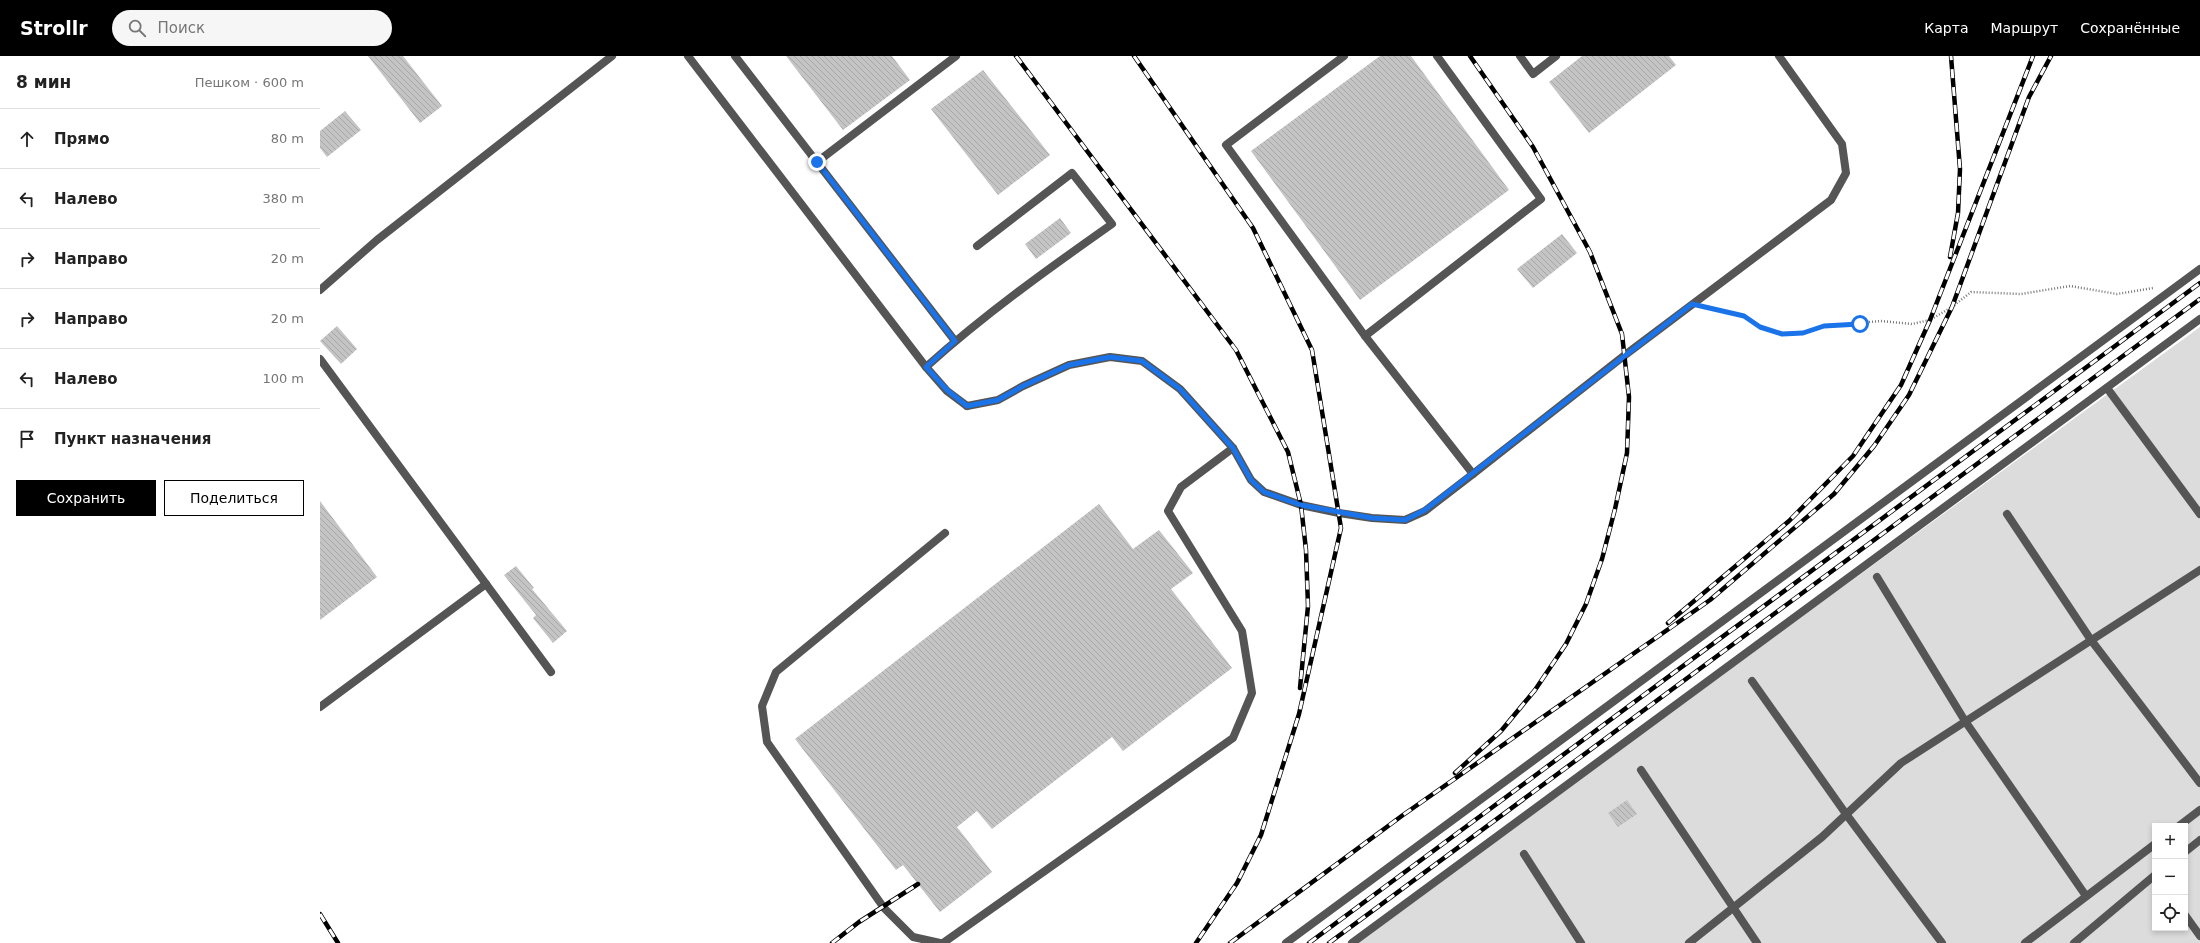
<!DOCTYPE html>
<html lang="ru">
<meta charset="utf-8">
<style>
:root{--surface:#fff;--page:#f6f6f6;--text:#222;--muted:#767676;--line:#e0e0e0;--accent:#000}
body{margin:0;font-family:"DejaVu Sans",sans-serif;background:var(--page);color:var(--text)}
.controls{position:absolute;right:12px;bottom:12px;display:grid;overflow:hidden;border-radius:0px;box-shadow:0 2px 6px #0003}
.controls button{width:36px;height:36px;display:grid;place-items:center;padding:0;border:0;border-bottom:1px solid var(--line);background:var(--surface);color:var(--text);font:20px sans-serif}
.stop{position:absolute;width:12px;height:12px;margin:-9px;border:3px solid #1a73e8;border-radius:50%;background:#fff}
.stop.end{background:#1a73e8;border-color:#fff;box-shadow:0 1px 4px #0008}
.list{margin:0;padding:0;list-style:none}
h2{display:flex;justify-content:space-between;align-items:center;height:52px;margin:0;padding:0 16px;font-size:17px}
h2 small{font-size:13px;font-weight:400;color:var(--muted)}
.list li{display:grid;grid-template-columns:26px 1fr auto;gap:12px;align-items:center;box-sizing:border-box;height:60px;padding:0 16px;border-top:1px solid var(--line)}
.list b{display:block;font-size:15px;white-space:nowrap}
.list em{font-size:13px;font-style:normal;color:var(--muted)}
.actions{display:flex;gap:8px;padding:12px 16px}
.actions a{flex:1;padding:9px 0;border:1px solid var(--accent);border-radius:0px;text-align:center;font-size:14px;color:var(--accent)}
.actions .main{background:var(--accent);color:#fff}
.icon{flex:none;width:22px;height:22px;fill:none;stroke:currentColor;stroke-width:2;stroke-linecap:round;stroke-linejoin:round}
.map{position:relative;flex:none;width:1880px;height:887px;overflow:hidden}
header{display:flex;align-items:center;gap:24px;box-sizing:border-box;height:56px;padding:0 20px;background:var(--accent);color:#fff}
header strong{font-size:19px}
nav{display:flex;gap:22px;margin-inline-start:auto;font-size:14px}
.search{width:280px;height:36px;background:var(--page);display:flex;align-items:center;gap:10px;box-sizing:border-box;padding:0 14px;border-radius:22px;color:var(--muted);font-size:15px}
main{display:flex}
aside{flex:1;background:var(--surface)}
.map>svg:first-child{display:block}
.green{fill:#dcdcdc;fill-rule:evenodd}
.building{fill:url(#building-back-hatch)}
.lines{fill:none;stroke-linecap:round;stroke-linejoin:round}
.path{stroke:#777;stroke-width:2.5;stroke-dasharray:1 2;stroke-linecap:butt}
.lane{stroke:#555;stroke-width:8}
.street{stroke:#555;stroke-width:8}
.rail-casing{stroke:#000;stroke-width:4.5}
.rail{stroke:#fff;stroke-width:3;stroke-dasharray:9;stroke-linecap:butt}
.route{stroke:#1a73e8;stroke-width:5}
</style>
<header>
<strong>Strollr</strong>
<div class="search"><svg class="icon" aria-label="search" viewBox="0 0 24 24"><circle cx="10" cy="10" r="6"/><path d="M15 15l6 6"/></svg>Поиск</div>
<nav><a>Карта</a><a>Маршрут</a><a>Сохранённые</a></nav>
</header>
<main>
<aside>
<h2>8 мин<small>Пешком · 600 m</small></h2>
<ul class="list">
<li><svg class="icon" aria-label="ahead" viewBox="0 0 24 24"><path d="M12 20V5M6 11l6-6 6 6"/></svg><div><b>Прямо</b></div><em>80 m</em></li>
<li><svg class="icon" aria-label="left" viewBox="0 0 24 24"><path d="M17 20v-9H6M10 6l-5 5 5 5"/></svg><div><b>Налево</b></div><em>380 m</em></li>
<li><svg class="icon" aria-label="right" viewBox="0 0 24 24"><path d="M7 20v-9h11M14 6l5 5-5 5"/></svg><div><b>Направо</b></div><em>20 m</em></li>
<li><svg class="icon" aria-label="right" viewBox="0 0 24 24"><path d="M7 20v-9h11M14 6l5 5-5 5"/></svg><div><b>Направо</b></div><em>20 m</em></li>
<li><svg class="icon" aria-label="left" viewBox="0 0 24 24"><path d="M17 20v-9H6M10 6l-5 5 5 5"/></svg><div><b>Налево</b></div><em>100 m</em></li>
<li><svg class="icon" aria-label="arrive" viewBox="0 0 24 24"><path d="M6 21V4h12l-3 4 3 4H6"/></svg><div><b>Пункт назначения</b></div></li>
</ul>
<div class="actions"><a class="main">Сохранить</a><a>Поделиться</a></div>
</aside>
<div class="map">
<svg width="1880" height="887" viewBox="0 0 1880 887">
<defs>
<pattern id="building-back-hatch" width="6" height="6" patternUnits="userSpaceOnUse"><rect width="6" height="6" fill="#c4c4c4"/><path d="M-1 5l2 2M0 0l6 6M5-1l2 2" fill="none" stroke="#a7a7a7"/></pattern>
</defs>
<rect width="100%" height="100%" fill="#fff"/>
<path class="green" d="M1880,271V887H1034ZM1835,770H1865V872H1835Z"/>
<g class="building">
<polygon points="48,0 83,0 122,50 100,67"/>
<polygon points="466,0 572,0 590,24 523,74"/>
<polygon points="1060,0 1091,0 1189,134 1040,244 931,95"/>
<polygon points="1262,0 1349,0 1356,9 1269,77 1229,26"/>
<polygon points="663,14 730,99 678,139 611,53"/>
<polygon points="25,55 41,74 7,101 0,92 0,75"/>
<polygon points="740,162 751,177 716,203 705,188"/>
<polygon points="1242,178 1257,197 1213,232 1197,213"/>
<polygon points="17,270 37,293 21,308 0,285"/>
<polygon points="0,445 57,521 0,564"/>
<polygon points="779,448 813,493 839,474 873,517 851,533 912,612 803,695 792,681 672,773 657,755 637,771 672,816 620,856 583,809 576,814 475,683"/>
<polygon points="196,510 214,532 212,533 247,575 233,587 213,562 216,559 184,519"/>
<polygon points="1307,744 1317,758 1298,771 1288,757"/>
</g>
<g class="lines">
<polyline class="path" points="1388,251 1424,260 1440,271 1462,278 1483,277 1504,270 1561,265 1592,268 1610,264 1632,251 1651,236 1701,238 1750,230 1797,238 1833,232"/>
<g class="lane">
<polyline points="415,0 635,285"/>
<polyline points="1024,0 906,89 1045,280"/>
<polyline points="1117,0 1221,143 1045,280 1153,418"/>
<polyline points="1200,0 1213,18 1236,0"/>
<polyline points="497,106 636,0"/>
<polyline points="0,234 57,184 292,0"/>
<polyline points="0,303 231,616"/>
<path d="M606,311C665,258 728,213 792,168L752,117L657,190"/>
<polyline points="1787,332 1880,458"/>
<polyline points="647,350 678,344 703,330 749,309 790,301 822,305 860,333 913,392 931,424 944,436 981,449 1019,457 1052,462 1085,464 1105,455 1153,418 1305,299 1511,144 1526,117 1522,88 1459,0"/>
<polyline points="1687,458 1771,584 1880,727"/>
<polyline points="1557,521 1645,665 1766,840"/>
<polyline points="1432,625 1526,758 1622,887"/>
<polyline points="0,651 166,528"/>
<polyline points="1321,714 1437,887"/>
<polyline points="1865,796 1880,784"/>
<polyline points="1204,798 1261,887"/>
<polyline points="1865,859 1880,880"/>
<polyline points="620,887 593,881 564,852 447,686 442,650 456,616 625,477"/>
<polyline points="623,887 913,682 932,637 922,575 848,455 861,431 913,392"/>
<polyline points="966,887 1880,213"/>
<polyline points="1032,887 1880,263"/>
<polyline points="1369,887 1502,781 1581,707 1880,514"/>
<polyline points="1754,887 1835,819"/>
</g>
<g class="street">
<polyline points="368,0 606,311 627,335 647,350"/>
<polyline points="1859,770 1880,754"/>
<polyline points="1705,887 1835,788"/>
</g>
<g class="rail-casing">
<g id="rail">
<polyline points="696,0 916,294 968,396 981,449 986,494 988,550 980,632"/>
<polyline points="814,0 933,172 992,294 1021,472 979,658 941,779 917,827 876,887"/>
<polyline points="1630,201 1638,157 1640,113 1631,0"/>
<polyline points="1348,567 1469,465 1533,400 1581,329 1610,264 1713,0"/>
<polyline points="1135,717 1181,675 1215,634 1246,588 1266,548 1282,503 1295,453 1307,397 1309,341 1302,278 1270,196 1213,91 1150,0"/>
<polyline points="0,858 18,887"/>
<polyline points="512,887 539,866 598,828"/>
<polyline points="910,887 1083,759 1390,544 1514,438 1554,390 1589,339 1632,251 1709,41 1731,0"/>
<polyline points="989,887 1880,227"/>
<polyline points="1009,887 1880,243"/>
</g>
</g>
<use href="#rail" class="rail"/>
</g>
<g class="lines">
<polyline class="route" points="497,106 635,285 606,311 627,334 647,350 678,344 703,330 749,309 790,301 822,305 860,333 913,392 931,424 944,436 981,449 1052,462 1085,464 1105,454 1372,248 1424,260 1440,271 1462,278 1483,277 1504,270 1540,268"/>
</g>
</svg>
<div class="controls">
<button>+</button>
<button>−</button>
<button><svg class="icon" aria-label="locate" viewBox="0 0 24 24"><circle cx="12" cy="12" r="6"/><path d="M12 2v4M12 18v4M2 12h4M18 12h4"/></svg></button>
</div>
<div class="stop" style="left:1540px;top:268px"></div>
<div class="stop end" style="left:497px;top:106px"></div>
</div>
</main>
